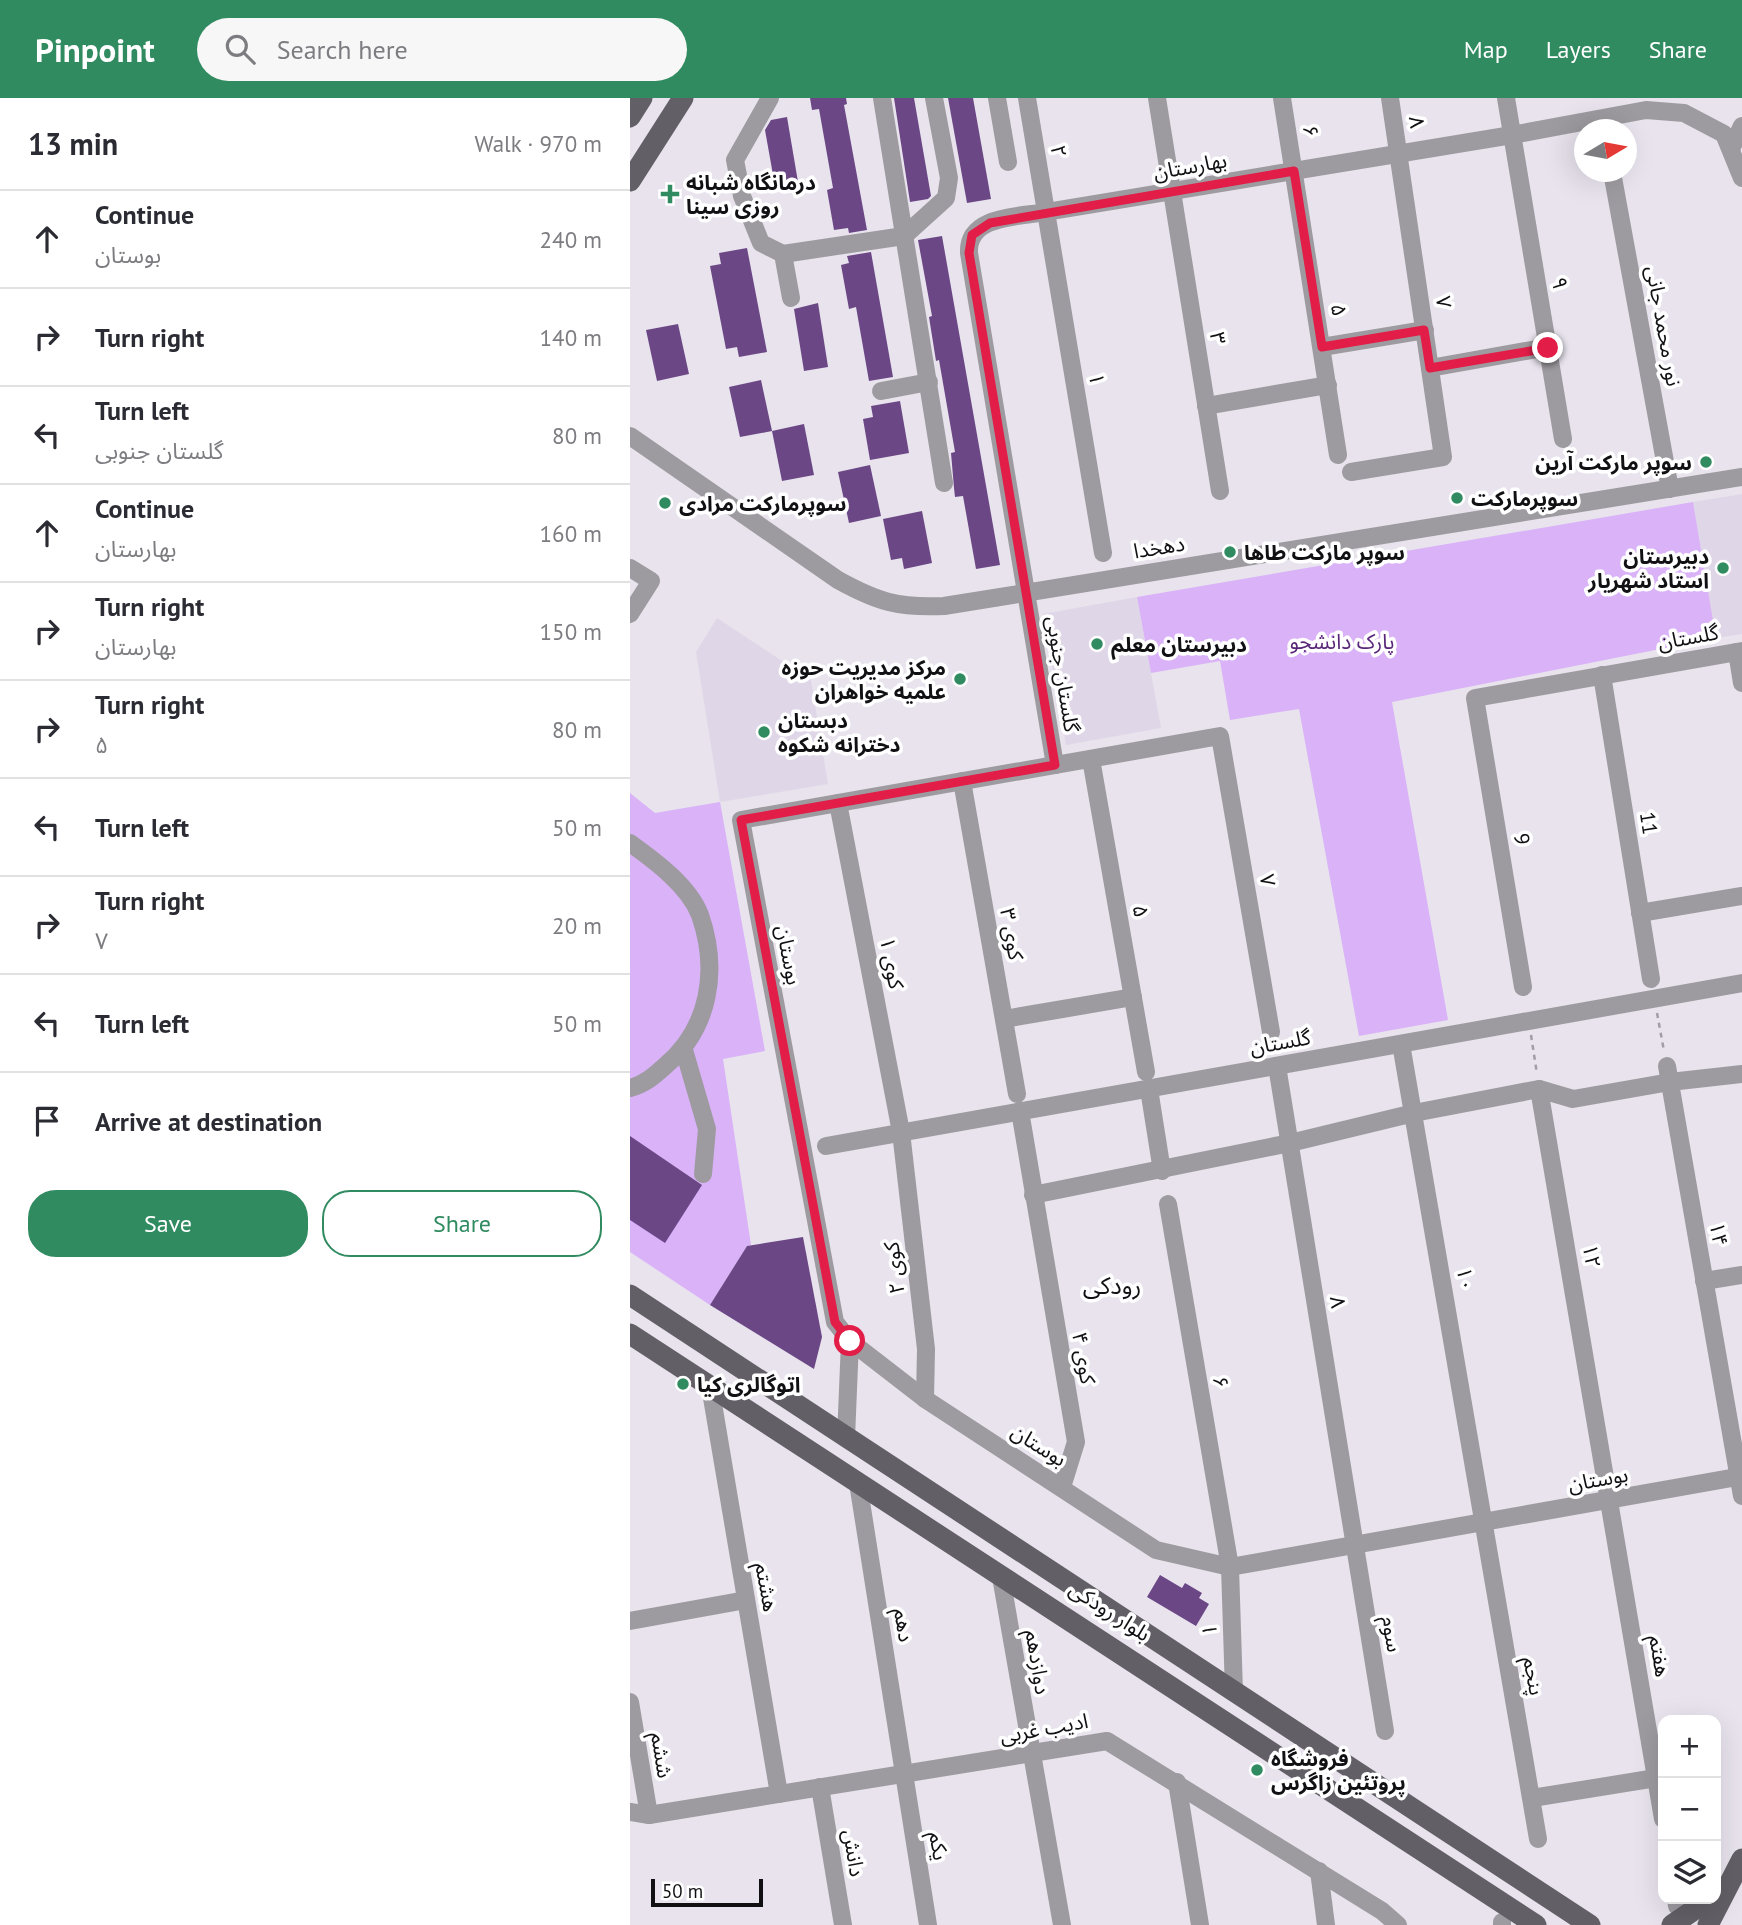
<!DOCTYPE html>
<meta charset="utf-8">
<style>
:root{--surface:#fff;--page:#f7f7f7;--text:#2b2b33;--muted:#7c7c81;--line:#e1e1e2;--accent:#318b61}
body{margin:0;font-family:"PT Sans","Noto Sans Arabic",sans-serif;background:var(--page);color:var(--text)}
.controls{position:absolute;right:21px;bottom:21px;display:grid;overflow:hidden;border-radius:14px;box-shadow:0 7px 28px #0002}
.controls button{width:63px;height:63px;display:grid;place-items:center;padding:0;border:0;border-bottom:2px solid var(--line);background:var(--surface);color:var(--text);font:35px sans-serif}
.compass{position:absolute;left:944px;top:21px;width:63px;height:63px;border-radius:50%;background:var(--surface);box-shadow:0 7px 28px #0002;rotate:80deg}
.scale{position:absolute;left:21px;bottom:18px;width:112px;box-sizing:border-box;padding-left:7px;border:4px solid #111013;border-top:0;font-size:19px;line-height:24px;white-space:nowrap;color:#111013;-webkit-text-stroke:5px #fff;paint-order:stroke}
.stop{position:absolute;width:21px;height:21px;margin:-16px;border:5px solid #e11d48;border-radius:50%;background:#fff}
.stop.end{background:#e11d48;border-color:#fff;box-shadow:0 2px 7px #0008}
.list{margin:0;padding:0;list-style:none}
h2{display:flex;justify-content:space-between;align-items:center;height:91px;margin:0;padding:0 28px;font-size:30px}
h2 small{font-size:23px;font-weight:400;color:var(--muted)}
.list li{display:grid;grid-template-columns:46px 1fr auto;gap:21px;align-items:center;box-sizing:border-box;height:98px;padding:0 28px;border-top:2px solid var(--line)}
.list b{display:block;font-size:26px;white-space:nowrap}
.list p{margin:0;font-size:23px;white-space:nowrap;color:var(--muted)}
.list em{font-size:23px;font-style:normal;color:var(--muted)}
.actions{display:flex;gap:14px;padding:21px 28px}
.actions a{flex:1;padding:16px 0;border:2px solid var(--accent);border-radius:28px;text-align:center;font-size:24px;color:var(--accent)}
.actions .main{background:var(--accent);color:#fff}
.icon{flex:none;width:38px;height:38px;fill:none;stroke:currentColor;stroke-width:2;stroke-linecap:round;stroke-linejoin:round}
.map{position:relative;flex:none;width:1112px;height:1827px;overflow:hidden}
header{display:flex;align-items:center;gap:42px;box-sizing:border-box;height:98px;padding:0 35px;background:var(--accent);color:#fff}
header strong{font-size:33px}
nav{display:flex;gap:38px;margin-inline-start:auto;font-size:24px}
.search{width:490px;height:63px;background:var(--page);display:flex;align-items:center;gap:18px;box-sizing:border-box;padding:0 24px;border-radius:38px;color:var(--muted);font-size:26px}
main{display:flex}
aside{flex:1;background:var(--surface)}
.map>svg:first-child{display:block}
.built{fill:#dfd6e7}
.green{fill:#d9b2f8}
.building{fill:#6b4786}
.lines{fill:none;stroke-linecap:round;stroke-linejoin:round}
.path{stroke:#a29ea6;stroke-width:2.5;stroke-dasharray:5 5;stroke-linecap:butt}
.minor{stroke:#9e9ba0;stroke-width:18}
.major{stroke:#635f66;stroke-width:21}
.route{stroke:#e11d48;stroke-width:9}
.poi-dot{fill:#318b61;stroke:#fff;stroke-width:2.5}
.labels{text-anchor:middle;dominant-baseline:central;stroke-width:7;stroke-linejoin:round;paint-order:stroke}
.street-label{font-size:21px;fill:#111013;stroke:#fff}
.poi-label{font-size:21px;font-weight:bold;fill:#111013;stroke:#fff;text-anchor:start}
.park-label{font-size:21px;fill:#582678;stroke:#fff}
.quarter-label{font-size:24px;fill:#111013;stroke:#fff}
</style>
<header>
<strong>Pinpoint</strong>
<div class="search"><svg class="icon" aria-label="search" viewBox="0 0 24 24"><circle cx="10" cy="10" r="6"/><path d="M15 15l6 6"/></svg>Search here</div>
<nav><a>Map</a><a>Layers</a><a>Share</a></nav>
</header>
<main>
<aside>
<h2>13 min<small>Walk · 970 m</small></h2>
<ul class="list">
<li><svg class="icon" aria-label="ahead" viewBox="0 0 24 24"><path d="M12 20V5M6 11l6-6 6 6"/></svg><div><b>Continue</b><p>بوستان</p></div><em>240 m</em></li>
<li><svg class="icon" aria-label="right" viewBox="0 0 24 24"><path d="M7 20v-9h11M14 6l5 5-5 5"/></svg><div><b>Turn right</b></div><em>140 m</em></li>
<li><svg class="icon" aria-label="left" viewBox="0 0 24 24"><path d="M17 20v-9H6M10 6l-5 5 5 5"/></svg><div><b>Turn left</b><p>گلستان جنوبی</p></div><em>80 m</em></li>
<li><svg class="icon" aria-label="ahead" viewBox="0 0 24 24"><path d="M12 20V5M6 11l6-6 6 6"/></svg><div><b>Continue</b><p>بهارستان</p></div><em>160 m</em></li>
<li><svg class="icon" aria-label="right" viewBox="0 0 24 24"><path d="M7 20v-9h11M14 6l5 5-5 5"/></svg><div><b>Turn right</b><p>بهارستان</p></div><em>150 m</em></li>
<li><svg class="icon" aria-label="right" viewBox="0 0 24 24"><path d="M7 20v-9h11M14 6l5 5-5 5"/></svg><div><b>Turn right</b><p>۵</p></div><em>80 m</em></li>
<li><svg class="icon" aria-label="left" viewBox="0 0 24 24"><path d="M17 20v-9H6M10 6l-5 5 5 5"/></svg><div><b>Turn left</b></div><em>50 m</em></li>
<li><svg class="icon" aria-label="right" viewBox="0 0 24 24"><path d="M7 20v-9h11M14 6l5 5-5 5"/></svg><div><b>Turn right</b><p>۷</p></div><em>20 m</em></li>
<li><svg class="icon" aria-label="left" viewBox="0 0 24 24"><path d="M17 20v-9H6M10 6l-5 5 5 5"/></svg><div><b>Turn left</b></div><em>50 m</em></li>
<li><svg class="icon" aria-label="arrive" viewBox="0 0 24 24"><path d="M6 21V4h12l-3 4 3 4H6"/></svg><div><b>Arrive at destination</b></div></li>
</ul>
<div class="actions"><a class="main">Save</a><a>Share</a></div>
</aside>
<div class="map">
<svg width="1112" height="1827" viewBox="0 0 1112 1827">
<rect width="100%" height="100%" fill="#e8e3ed"/>
<g class="built">
<polygon points="1112,396 1112,536 1086,540 1063,404"/>
<polygon points="507,499 531,630 436,647 413,516"/>
<polygon points="87,520 181,582 198,686 90,704 66,554"/>
</g>
<g class="green">
<polygon points="1063,404 1086,540 762,604 818,922 729,938 669,611 600,622 590,563 521,575 507,499"/>
<polygon points="0,695 25,715 90,704 135,953 93,961 121,1147 117,1148 80,1207 0,1154"/>
</g>
<g class="building">
<polygon points="180,0 216,0 217,6 214,7 237,132 219,135 218,130 204,132 197,92 203,90 189,11 182,12"/>
<polygon points="264,0 284,0 301,98 298,101 280,104"/>
<polygon points="318,0 343,0 361,101 337,105"/>
<polygon points="157,19 168,84 145,88 135,32 141,22"/>
<polygon points="312,138 370,467 346,471 333,398 325,399 324,390 321,355 325,354 309,262 306,263 299,219 302,218 288,142"/>
<polygon points="117,150 137,254 109,259 107,249 96,251 80,168 91,166 89,155"/>
<polygon points="241,154 263,279 239,283 226,209 219,211 211,167 219,165 217,158"/>
<polygon points="188,205 198,269 174,273 164,211"/>
<polygon points="48,226 59,276 27,283 16,232"/>
<polygon points="131,282 142,333 110,339 99,289"/>
<polygon points="270,303 279,355 240,362 233,321 243,319 241,308"/>
<polygon points="174,326 184,377 152,383 142,333"/>
<polygon points="240,367 251,418 219,425 208,374"/>
<polygon points="292,413 302,465 274,471 272,460 261,462 253,421"/>
<polygon points="0,1038 72,1087 35,1145 0,1122"/>
<polygon points="173,1139 192,1239 184,1271 80,1207 117,1148"/>
<polygon points="530,1477 552,1490 555,1485 572,1495 569,1500 579,1506 566,1528 517,1499"/>
</g>
<g class="lines">
<g class="path">
<polyline points="1027,915 1034,953"/>
<polyline points="901,937 907,976"/>
</g>
<g class="minor">
<polyline points="140,0 105,62 112,98 131,145 153,156 161,200"/>
<polyline points="252,0 314,385"/>
<polyline points="367,0 378,64"/>
<polyline points="397,0 473,455"/>
<polyline points="527,0 590,393"/>
<polyline points="652,0 708,357"/>
<polyline points="876,0 933,341"/>
<polyline points="1101,51 1112,28"/>
<polyline points="982,74 1040,391"/>
<polyline points="153,156 274,138 316,100 319,80 304,0"/>
<polyline points="692,249 795,232"/>
<polyline points="800,270 918,249"/>
<polyline points="251,293 299,284"/>
<polyline points="576,308 698,287"/>
<path d="M0,338L208,482C248,504 268,510 314,508L1112,379"/>
<polyline points="721,374 813,359 760,0"/>
<polyline points="0,470 21,483 0,516"/>
<polyline points="1107,554 1112,585"/>
<polyline points="972,577 1021,881"/>
<polyline points="461,661 516,974"/>
<path d="M425,667L339,155C337,117 389,119 416,114L882,37L1016,12L1054,15L1094,36L1112,80"/>
<polyline points="332,683 387,996"/>
<polyline points="208,705 271,1034 296,1251 295,1301"/>
<path d="M0,745C25,763 59,788 70,817C89,872 80,930 35,968C24,978 15,986 0,990"/>
<polyline points="1010,815 1112,798"/>
<polyline points="893,889 845,600 1112,553"/>
<polyline points="374,921 503,899"/>
<polyline points="641,934 590,638 111,722 205,1224 220,1243 295,1301 526,1452 600,1469 1112,1378"/>
<polyline points="771,946 908,1741"/>
<polyline points="54,952 77,1031 73,1076"/>
<polyline points="647,968 755,1633"/>
<polyline points="1037,968 1112,1398"/>
<polyline points="519,991 532,1073"/>
<polyline points="909,991 1033,1721"/>
<polyline points="390,1013 446,1344 432,1389"/>
<polyline points="196,1048 1112,885"/>
<polyline points="403,1097 660,1045 784,1015 909,991 943,1001 1040,984 1112,976"/>
<polyline points="538,1106 600,1469 604,1594"/>
<polyline points="1074,1183 1112,1177"/>
<polyline points="80,1288 149,1696"/>
<polyline points="216,1340 220,1243"/>
<polyline points="228,1385 298,1827"/>
<polyline points="371,1479 432,1827"/>
<polyline points="0,1523 116,1502"/>
<polyline points="0,1604 19,1717"/>
<polyline points="547,1684 570,1827"/>
<polyline points="190,1689 213,1827"/>
<polyline points="902,1700 1026,1680"/>
<polyline points="0,1714 19,1717 477,1643 752,1813 768,1827"/>
<polyline points="689,1773 696,1827"/>
<polyline points="1046,1801 1047,1808"/>
<polyline points="872,1824 872,1827"/>
</g>
<g class="major">
<polyline points="0,19 12,0"/>
<polyline points="0,83 53,0"/>
<polyline points="0,1197 960,1827"/>
<polyline points="0,1236 906,1827"/>
<polyline points="1042,1827 1080,1801"/>
<polyline points="1078,1827 1112,1761"/>
</g>
</g>
<g class="lines">
<polyline class="route" points="220,1243 205,1224 111,722 425,667 339,155 342,137 360,125 664,73 692,249 794,232 800,270 918,250"/>
</g>
<g class="poi-dot">
<path d="M36.5 85.5h7v7h7v7h-7v7h-7v-7h-7v-7h7z"/>
<circle cx="1076" cy="364" r="7"/>
<circle cx="827" cy="400" r="7"/>
<circle cx="35" cy="405" r="7"/>
<circle cx="600" cy="454" r="7"/>
<circle cx="1093" cy="470" r="7"/>
<circle cx="467" cy="546" r="7"/>
<circle cx="330" cy="581" r="7"/>
<circle cx="134" cy="634" r="7"/>
<circle cx="53" cy="1286" r="7"/>
<circle cx="627" cy="1672" r="7"/>
</g>
<g class="labels">
<g class="street-label">
<text transform="translate(787 24) rotate(81)">۸</text>
<text transform="translate(681 33) rotate(80)">۶</text>
<text transform="translate(429 53) rotate(80)">۲</text>
<text transform="translate(560 68) rotate(-10)">بهارستان</text>
<text transform="translate(930 185) rotate(80)">۹</text>
<text transform="translate(814 204) rotate(82)">۷</text>
<text transform="translate(709 212) rotate(81)">۵</text>
<text transform="translate(1034 228) rotate(80)">نور محمد جانی</text>
<text transform="translate(588 240) rotate(81)">۳</text>
<text transform="translate(467 281) rotate(81)">۱</text>
<text transform="translate(529 449) rotate(-9)">دهخدا</text>
<text transform="translate(1058 539) rotate(-10)">گلستان</text>
<text transform="translate(433 576) rotate(81)">گلستان جنوبی</text>
<text transform="translate(1019 725) rotate(81)">11</text>
<text transform="translate(892 741) rotate(81)">9</text>
<text transform="translate(638 782) rotate(80)">۷</text>
<text transform="translate(511 813) rotate(80)">۵</text>
<text transform="translate(382 836) rotate(80)">کوی ۳</text>
<text transform="translate(159 857) rotate(79)">بوستان</text>
<text transform="translate(262 865) rotate(79)">کوی ۱</text>
<text transform="translate(650 944) rotate(-10)">گلستان</text>
<text transform="translate(1089 1136) rotate(80)">۱۴</text>
<text transform="translate(962 1158) rotate(80)">۱۲</text>
<text transform="translate(264 1170) rotate(-97)">کوی ۲</text>
<text transform="translate(836 1181) rotate(80)">۱۰</text>
<text transform="translate(708 1204) rotate(81)">۸</text>
<text transform="translate(454 1260) rotate(80)">کوی ۴</text>
<text transform="translate(591 1284) rotate(80)">۶</text>
<text transform="translate(409 1347) rotate(32)">بوستان</text>
<text transform="translate(968 1381) rotate(-10)">بوستان</text>
<text transform="translate(137 1489) rotate(80)">هشتم</text>
<text transform="translate(480 1513) rotate(33)">بلوار رودکی</text>
<text transform="translate(274 1527) rotate(81)">دهم</text>
<text transform="translate(579 1532) rotate(-92)">۱</text>
<text transform="translate(762 1536) rotate(80)">سوم</text>
<text transform="translate(1030 1558) rotate(81)">هفتم</text>
<text transform="translate(408 1564) rotate(81)">دوازدهم</text>
<text transform="translate(904 1578) rotate(80)">پنجم</text>
<text transform="translate(414 1630) rotate(-10)">ادیب غربی</text>
<text transform="translate(32 1657) rotate(81)">ششم</text>
<text transform="translate(309 1748) rotate(81)">یکم</text>
<text transform="translate(224 1755) rotate(81)">دانش</text>
</g>
<g class="poi-label">
<text x="56" y="84">درمانگاه شبانه<tspan x="56" dy="24">روزی سینا</tspan></text>
<text x="1062" y="364" text-anchor="end">سوپر مارکت آرین</text>
<text x="841" y="400">سوپرمارکت</text>
<text x="49" y="405">سوپرمارکت مرادی</text>
<text x="614" y="454">سوپر مارکت طاها</text>
<text x="1079" y="458" text-anchor="end">دبیرستان<tspan x="1079" dy="24">استاد شهریار</tspan></text>
<text x="481" y="546">دبیرستان معلم</text>
<text x="316" y="569" text-anchor="end">مرکز مدیریت حوزه<tspan x="316" dy="24">علمیه خواهران</tspan></text>
<text x="148" y="622">دبستان<tspan x="148" dy="24">دخترانه شکوه</tspan></text>
<text x="67" y="1286">اتوگالری کیا</text>
<text x="641" y="1660">فروشگاه<tspan x="641" dy="24">پروتئین زاگرس</tspan></text>
</g>
<g class="park-label">
<text x="712" y="543">پارک دانشجو</text>
</g>
<g class="quarter-label">
<text x="482" y="1187">رودکی</text>
</g>
</g>
</svg>
<div class="controls">
<button>+</button>
<button>−</button>
<button><svg class="icon" aria-label="layers" viewBox="0 0 24 24"><path d="M12 4l9 5-9 5-9-5zM3 14l9 5 9-5"/></svg></button>
</div>
<svg class="compass" viewBox="-18 -18 36 36"><path d="M0-13l5 13h-10z" fill="#e53935"/><path d="M0 13l5-13h-10z" fill="#7c7c81"/></svg>
<div class="scale">50 m</div>
<div class="stop" style="left:220px;top:1243px"></div>
<div class="stop end" style="left:918px;top:250px"></div>
</div>
</main>
